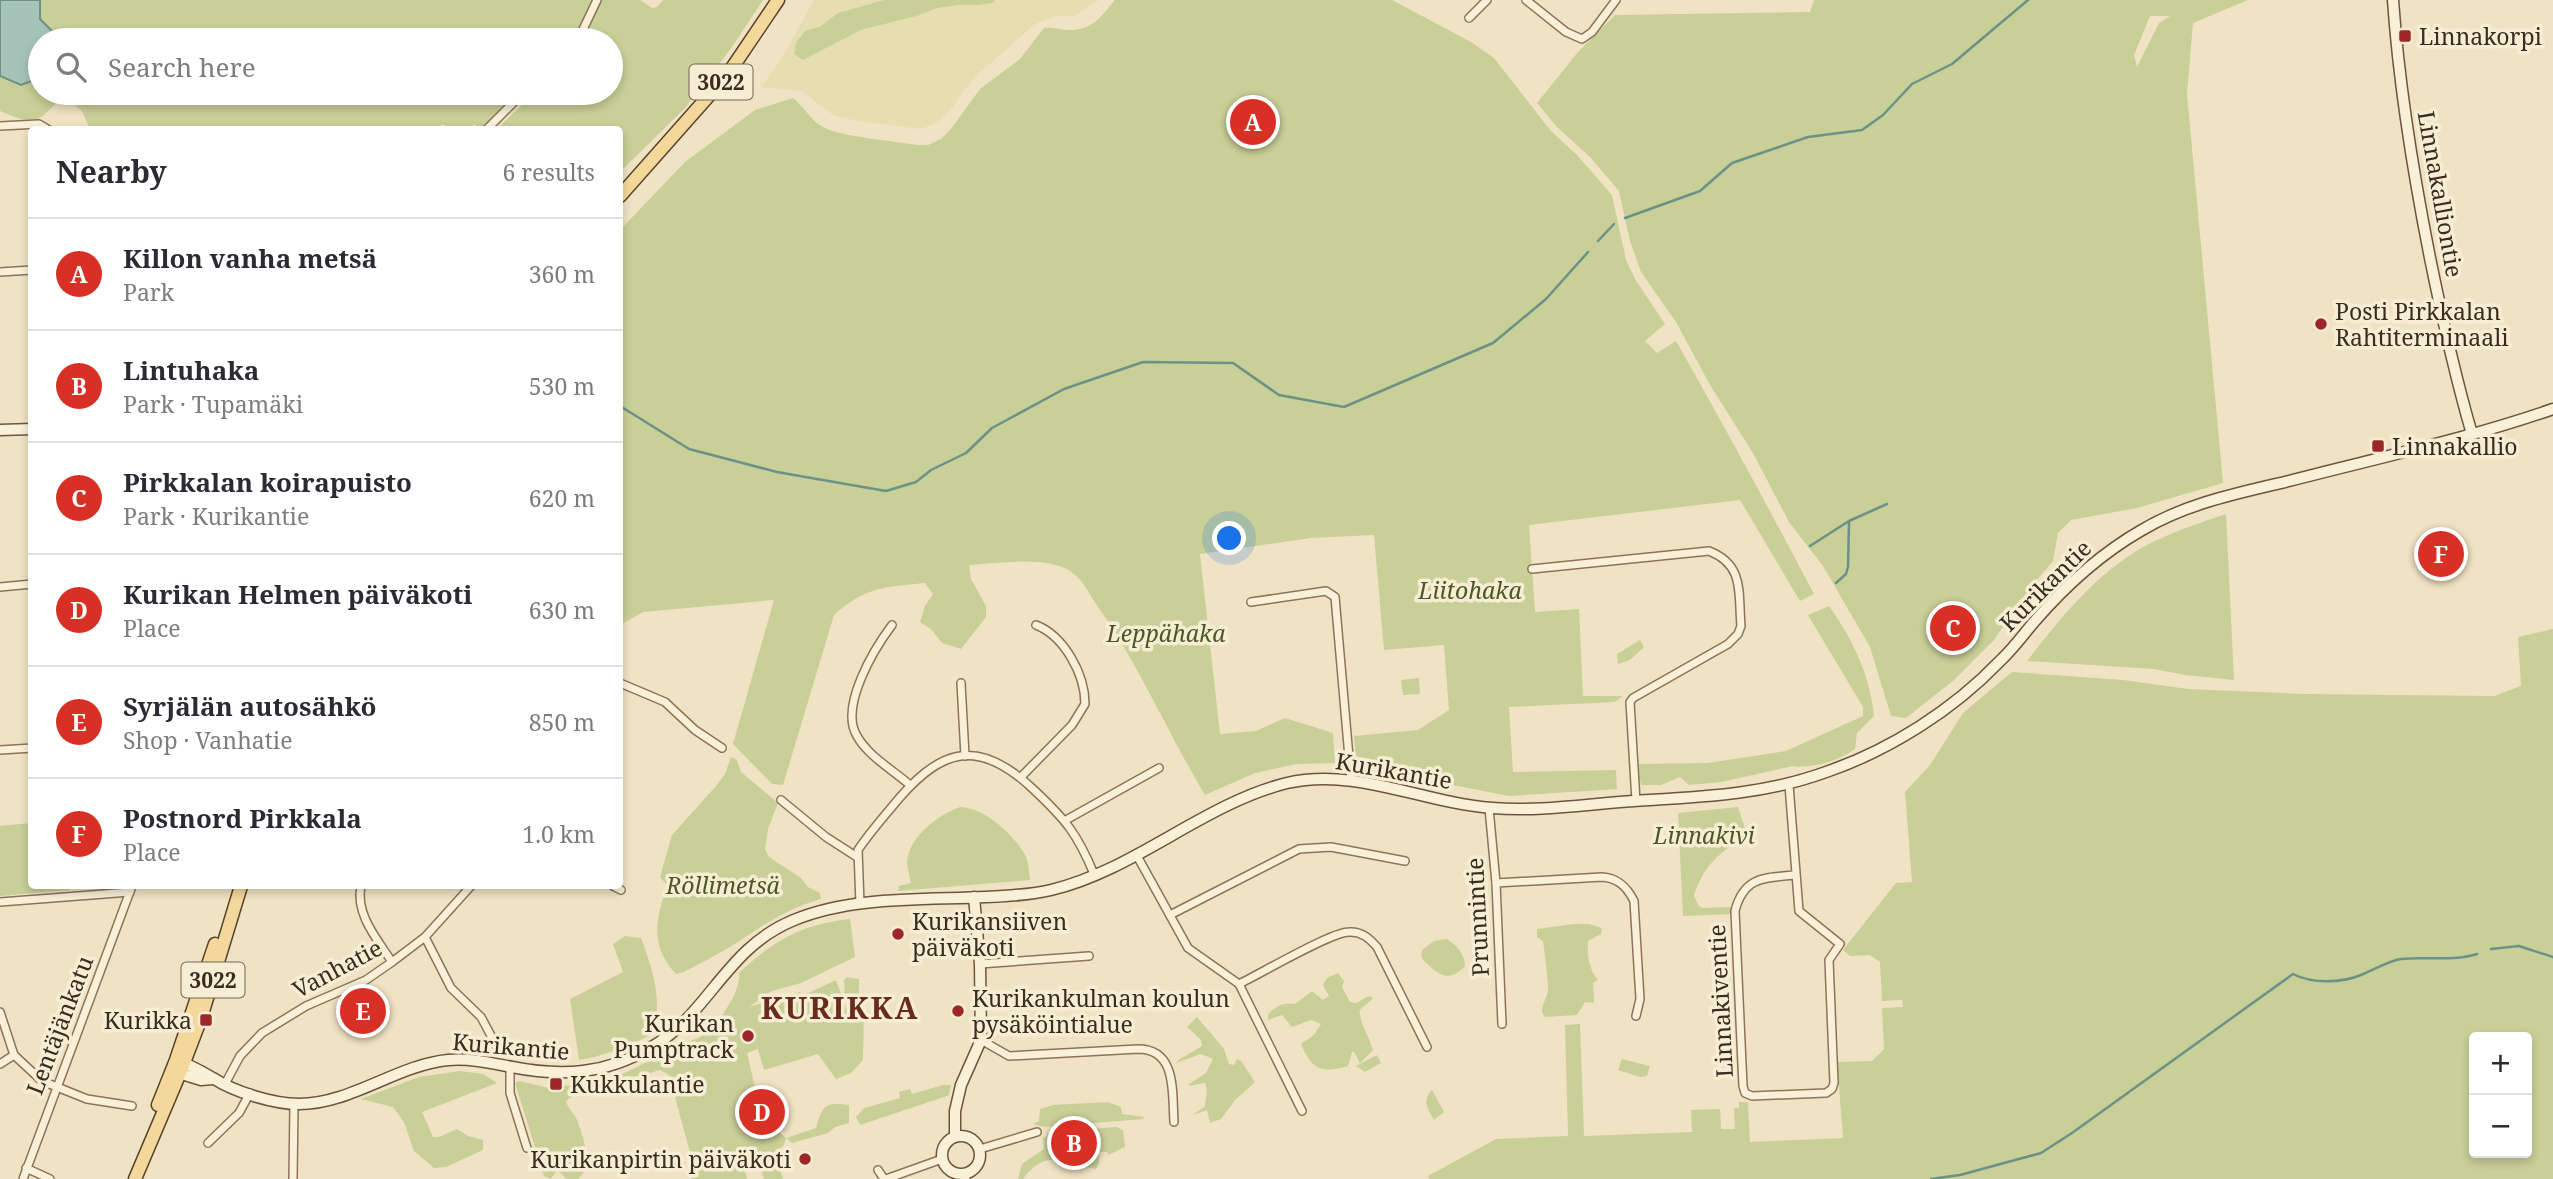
<!DOCTYPE html>
<meta charset="utf-8">
<style>
:root{--surface:#fff;--page:#f2f2f3;--text:#2b2b33;--muted:#7c7c81;--line:#e1e1e2;--accent:#d93025}
body{margin:0;font-family:"Noto Serif",serif;background:var(--page);color:var(--text)}
.controls{position:absolute;right:21px;bottom:21px;display:grid;overflow:hidden;border-radius:7px;box-shadow:0 4px 10px #0003}
.controls button{width:63px;height:63px;display:grid;place-items:center;padding:0;border:0;border-bottom:2px solid var(--line);background:var(--surface);color:var(--text);font:35px sans-serif}
.you{position:absolute;left:1230px;top:539px;width:24px;height:24px;margin:-18px;border:5px solid #fff;border-radius:50%;background:#1a73e8;box-shadow:0 0 0 10px #1a73e833}
.badge{display:grid;place-items:center;width:46px;height:46px;border-radius:50%;background:var(--accent);color:#fff;font-size:23px;font-weight:700}
.pin{position:absolute;translate:-50% -50%;border:4px solid #fff;box-shadow:0 2px 7px #0006}
.list{margin:0;padding:0;list-style:none}
h2{display:flex;justify-content:space-between;align-items:center;height:91px;margin:0;padding:0 28px;font-size:30px}
h2 small{font-size:23px;font-weight:400;color:var(--muted)}
.list li{display:grid;grid-template-columns:46px 1fr auto;gap:21px;align-items:center;box-sizing:border-box;height:112px;padding:0 28px;border-top:2px solid var(--line)}
.list b{display:block;font-size:26px;white-space:nowrap}
.list p{margin:0;font-size:23px;white-space:nowrap;color:var(--muted)}
.list em{font-size:23px;font-style:normal;color:var(--muted)}
.icon{flex:none;width:38px;height:38px;fill:none;stroke:currentColor;stroke-width:2;stroke-linecap:round;stroke-linejoin:round}
.map{position:relative;flex:none;width:2553px;height:1179px;overflow:hidden}
.search{position:absolute;background:var(--surface);box-shadow:0 4px 10px #0003;left:28px;top:28px;width:595px;height:77px;display:flex;align-items:center;gap:18px;box-sizing:border-box;padding:0 24px;border-radius:38px;color:var(--muted);font-size:26px}
.panel{position:absolute;background:var(--surface);box-shadow:0 4px 10px #0003;left:28px;top:126px;width:595px;height:763px;border-radius:7px}
.map>svg:first-child{display:block}
.farmland{fill:#e6ddb1}
.green{fill:#c8cf97;fill-rule:evenodd}
.water{fill:#a6c3ba;stroke:#6c9288;stroke-width:2}
.lines{fill:none;stroke-linecap:round;stroke-linejoin:round}
.stream{stroke:#6c9288;stroke-width:2.5}
.street-casing{stroke:#8b745a;stroke-width:10}
.secondary-casing{stroke:#6d553d;stroke-width:13}
.primary-casing{stroke:#59422e;stroke-width:15}
.street{stroke:#faf0d8;stroke-width:7}
.secondary{stroke:#faf0d8;stroke-width:10}
.primary{stroke:#f4d89b;stroke-width:12}
.poi-dot{fill:#9d2728;stroke:#f7edd4;stroke-width:2.5}
.labels{text-anchor:middle;dominant-baseline:central;stroke-width:7;stroke-linejoin:round;paint-order:stroke}
.shield{fill:#f7edd4;stroke:#736655;stroke-width:2}
.shield-label{font-size:21px;font-weight:bold;fill:#3b2c1e}
.poi-label{font-size:23px;fill:#3b2c1e;stroke:#f7edd4;text-anchor:start}
.street-label{font-size:23px;fill:#3b2c1e;stroke:#f7edd4}
.park-label{font-size:23px;font-style:italic;fill:#4b5824;stroke:#f7edd4}
.district-label{font-size:30px;font-weight:bold;letter-spacing:2px;fill:#692c1c;stroke:#f7edd4}
</style>
<div class="map">
<svg width="2553" height="1179" viewBox="0 0 2553 1179">
<rect width="100%" height="100%" fill="#f0e3c4"/>
<polygon class="farmland" points="814,0 884,0 838,13 821,26 805,31 803,60 861,30 917,16 937,8 958,5 979,5 992,3 995,0 1099,0 1075,16 1057,16 1035,24 978,74 964,90 952,108 935,124 920,129 858,121 833,115 802,91 761,87 782,58"/>
<g class="green">
<polygon points="40,0 594,0 575,40 61,40 40,19"/>
<polygon points="601,0 640,0 652,8 657,7 663,0 763,0 732,47 685,108 620,172 620,130 496,130 534,93 611,93 611,40 581,40 589,29"/>
<polygon points="884,0 995,0 992,3 979,5 958,5 937,8 917,16 861,30 803,60 794,54 796,43 805,31 821,26 838,13"/>
<path d="M1115,0H1392L1471,42L1494,58L1551,131L1577,155L1612,195L1626,260L1635,279L1665,324L1645,341L1657,353L1676,341C1724,425 1769,509 1814,594L1800,601L1740,500L1529,525L1535,612L1579,609L1583,696H1623L1615,702L1509,707L1513,772L1616,770L1617,789L1509,796L1357,766L1354,736L1418,730L1449,710L1444,645L1384,650L1374,535L1311,538L1200,554L1220,734L1256,731L1285,718L1333,733L1335,763L1296,764L1255,773L1205,795C1167,732 1139,664 1096,604C1090,595 1083,580 1074,574C1052,555 997,563 969,565L971,579L986,606V617L961,649L942,643L932,630L920,622L925,606L933,594L925,583C884,587 865,587 834,615L783,785L772,784L733,744L774,600L643,612L620,625L621,229L685,162L755,110L793,98C805,107 811,122 825,128C844,137 894,141 917,145H928L941,139L951,129L980,89L1020,59L1044,28C1054,27 1064,31 1074,30C1096,27 1102,15 1115,0Z"/>
<path d="M1814,0H2248L2193,23L2187,94L2223,483L2137,508L2071,520L2058,533L2053,561L2031,587L1994,640L1954,680L1906,718L1891,716L1870,647L1823,566L1789,522L1753,453L1710,385L1676,322L1641,272L1630,241L1619,191L1591,158L1556,126L1537,103L1578,52L1615,15L1810,12ZM2150,16H2170L2159,23L2137,67L2134,55Z"/>
<path d="M0,76L21,85L40,78V93H65C39,121 39,128 0,111Z"/>
<polygon points="72,93 518,93 481,129 474,124 470,130 452,129 442,124 436,130 90,129 82,111 71,102"/>
<path d="M2226,514L2234,680L2185,675L2154,669L2027,661C2056,624 2085,587 2123,560C2153,538 2191,526 2226,514Z"/>
<path d="M1829,606C1853,640 1870,675 1874,716L1857,733L1855,749C1840,760 1812,769 1793,766L1721,782L1689,785L1680,777L1661,785H1641L1636,764L1708,763L1786,751L1863,716V707L1808,615Z"/>
<path d="M2553,629V1179H1430L1428,1176L1496,1139L1568,1136L1565,1025L1580,1024L1584,1136L1692,1132L1691,1110L1720,1109L1721,1129H1735L1734,1108H1739V1102H1748L1750,1142L1843,1138L1837,1062L1872,1061L1884,1049L1882,1008L1903,1007L1902,1000L1882,1001L1880,962L1870,955L1850,956L1843,950L1896,883L1912,882L1905,792L1930,765L1963,713L2012,672L2123,680L2188,689L2303,694L2494,696L2521,686L2518,637ZM2527,1037V1153H2474V1037Z"/>
<polygon points="1640,640 1644,647 1630,660 1618,664 1617,654"/>
<polygon points="1419,678 1420,694 1403,695 1401,680"/>
<path d="M731,757L737,760L741,772L778,803L768,829L765,849L769,857L801,878L808,887L820,893L821,899C785,909 763,926 733,945C717,955 700,963 684,972L676,974C649,944 656,921 667,885L660,877L672,835L717,785L725,774Z"/>
<path d="M960,807C985,808 1015,835 1026,857C1029,864 1029,872 1030,880L898,891L899,886L911,883C910,876 907,868 907,861C910,836 938,815 960,807Z"/>
<path d="M1738,807L1748,837C1720,850 1704,866 1694,895L1698,905L1702,908L1731,907V914L1683,916L1678,813Z"/>
<polygon points="31,823 32,886 70,886 70,890 0,896 0,826"/>
<path d="M850,919L855,957L801,983L772,991L749,1007L800,992L802,996L836,980L847,1011L864,1008L863,1060L851,1073L836,1079L818,1054L764,1070L758,1049L747,1053L756,1092L749,1095L760,1134L776,1130L786,1138L816,1128C823,1106 823,1102 849,1105V1123L835,1127L828,1133L792,1143L786,1138L784,1145L775,1153L783,1179H764L753,1147L740,1153L747,1179H691L694,1167L669,1075L660,1070L633,1078L626,1086L622,1074C641,1066 657,1056 675,1045C682,1041 689,1042 696,1039C714,1032 742,992 739,973C774,940 803,924 850,919Z"/>
<path d="M1574,924H1589L1602,928L1601,934L1588,941C1587,955 1589,970 1598,980L1593,983L1594,1003L1585,1002L1577,1015L1545,1017C1538,1008 1546,1002 1548,991C1549,988 1544,946 1543,941L1537,937V929Z"/>
<path d="M625,936L641,938C652,967 664,1003 652,1034C628,1047 606,1055 579,1060L570,999L623,972L613,944Z"/>
<path d="M1447,939C1457,946 1465,954 1465,966C1454,978 1443,979 1432,968C1425,961 1420,961 1422,950L1434,941Z"/>
<path d="M1338,973L1344,981L1342,987L1350,1002L1356,1003L1369,996L1373,998C1370,1002 1363,1006 1360,1010C1357,1017 1371,1041 1373,1050L1360,1063L1354,1052H1352L1348,1066C1320,1074 1312,1069 1301,1044L1314,1035L1321,1024L1311,1020L1292,1027L1282,1015L1268,1020V1015C1275,1006 1284,1002 1295,1004L1312,991L1323,1000L1329,996L1323,985L1327,978Z"/>
<polygon points="847,977 859,979 859,1000 857,1002 845,1001 844,980"/>
<polygon points="1197,1017 1224,1049 1229,1064 1234,1065 1237,1059 1241,1061 1255,1082 1235,1100 1221,1119 1210,1123 1207,1110 1193,1115 1205,1106 1207,1090 1205,1083 1189,1086 1189,1084 1206,1073 1213,1059 1201,1054 1176,1063 1180,1059 1202,1046 1201,1040 1187,1027"/>
<polygon points="1377,1055 1381,1063 1365,1072 1356,1066"/>
<polygon points="1622,1059 1650,1066 1647,1076 1640,1077 1618,1070"/>
<polygon points="460,1071 483,1074 497,1083 422,1112 433,1137 439,1137 457,1129 468,1136 483,1140 483,1150 446,1167 434,1168 414,1151 404,1122 393,1107 361,1099 419,1077"/>
<path d="M519,1081L549,1088L601,1081L594,1089L575,1094L566,1101C568,1110 574,1112 577,1120C583,1136 594,1167 578,1179H567L557,1170L551,1179L544,1176L515,1083Z"/>
<polygon points="943,1085 951,1085 949,1095 944,1097 860,1125 856,1117 864,1108 900,1098 899,1092 910,1089 912,1094"/>
<path d="M1432,1090L1444,1112L1434,1120C1427,1109 1422,1100 1432,1090Z"/>
<polygon points="1108,1102 1121,1107 1122,1114 1144,1117 1143,1119 1044,1127 1033,1124 1039,1121 1040,1109 1053,1105"/>
<path d="M1116,1127L1123,1130L1125,1147L1108,1155L1107,1152H1099V1163L1096,1169L1086,1167L1083,1158C1055,1161 1042,1153 1023,1179H1018L1022,1164L1044,1149L1043,1138L1047,1136V1133Z"/>
</g>
<polygon class="water" points="0,0 40,0 40,19 61,40 40,40 40,78 21,85 0,76"/>
<g class="lines">
<g class="stream">
<polyline points="1625,218 1700,191 1732,163 1808,137 1862,130 1883,115 1912,84 1952,64 2028,0"/>
<polyline points="1598,241 1614,224"/>
<polyline points="620,406 689,449 777,472 886,491 916,482 931,470 966,453 992,428 1064,389 1143,362 1233,363 1279,395 1344,407 1493,343 1546,299 1588,252"/>
<polyline points="1810,546 1849,521 1887,504"/>
<polyline points="1836,583 1846,574 1848,567 1849,522"/>
<polyline points="2491,949 2519,946 2553,957"/>
<path d="M1931,1179L1960,1175L2041,1153L2072,1133L2293,974C2312,984 2342,983 2361,975C2374,970 2388,961 2401,959C2426,956 2452,962 2477,954"/>
</g>
<g class="street-casing">
<g id="street">
<polyline points="1526,0 1566,32 1582,39 1592,32 1616,0"/>
<polyline points="1469,18 1487,0"/>
<polyline points="578,40 597,0"/>
<polyline points="0,126 39,124 49,130"/>
<polyline points="486,130 523,93"/>
<polyline points="0,272 32,270"/>
<path d="M1532,569L1709,551C1745,565 1738,593 1741,626L1738,634L1728,644L1633,698L1630,702L1636,801"/>
<polyline points="0,587 32,584"/>
<polyline points="1251,602 1326,591 1335,597 1351,780"/>
<path d="M892,625C874,649 839,707 857,736C868,756 893,770 910,785"/>
<polyline points="620,683 665,702 695,730 722,748"/>
<polyline points="961,683 965,756"/>
<polyline points="0,750 32,748"/>
<path d="M1021,777L1072,725L1085,704C1085,674 1064,636 1036,625"/>
<path d="M1789,785L1799,911L1840,944L1829,960L1834,1083L1832,1089L1826,1093L1752,1096L1745,1093L1743,1086L1735,911C1744,876 1765,878 1795,875"/>
<polyline points="781,800 826,837 857,857"/>
<polyline points="1489,808 1496,883 1502,1024"/>
<polyline points="1066,820 1159,768"/>
<polyline points="1136,854 1188,948 1239,984 1302,1111"/>
<path d="M1496,883L1602,877C1618,878 1627,887 1634,901L1640,999L1636,1016"/>
<path d="M361,886C355,914 377,939 392,962"/>
<polyline points="613,886 621,890"/>
<polyline points="0,902 130,892"/>
<path d="M860,904L858,850C868,835 880,821 891,808C937,751 975,734 1033,789C1065,819 1077,833 1094,874"/>
<polyline points="1170,915 1299,849 1331,847 1405,861"/>
<polyline points="425,937 451,988 481,1017 497,1047"/>
<polyline points="980,964 1089,956"/>
<path d="M1239,984C1260,974 1331,932 1349,932C1361,931 1369,938 1377,947L1427,1047"/>
<polyline points="0,1012 14,1055 42,1081 87,1099 132,1106"/>
<path d="M981,1040L1009,1056L1138,1049C1177,1049 1172,1092 1174,1122"/>
<polyline points="0,1064 14,1055"/>
<polyline points="510,1067 510,1093 527,1148"/>
<polyline points="225,1084 240,1056 262,1033 306,1006 366,980 392,962 425,937 471,886"/>
<polyline points="208,1143 239,1113 250,1093"/>
<polyline points="980,1149 1037,1132"/>
<polyline points="26,1168 50,1179"/>
<polyline points="878,1170 884,1179"/>
<polyline points="963,1174 966,1179"/>
<polyline points="23,1179 132,886"/>
<polyline points="293,1179 294,1104"/>
<polyline points="886,1179 942,1159"/>
</g>
</g>
<g class="secondary-casing">
<g id="secondary">
<path d="M2393,0C2399,87 2413,172 2430,258C2442,317 2455,376 2472,434"/>
<polyline points="0,430 32,429"/>
<path d="M179,1061C194,1067 199,1070 213,1078C234,1092 274,1104 299,1104C351,1104 397,1065 448,1060C470,1058 491,1063 512,1067C562,1077 606,1074 650,1048C709,1015 725,948 794,920C851,896 925,900 986,897C1008,896 1030,895 1051,890C1135,870 1203,804 1287,783C1356,767 1423,803 1492,808C1539,812 1587,804 1634,801C1700,797 1763,795 1826,772C1890,750 1953,710 2000,661C2013,649 2023,635 2034,622C2066,585 2100,554 2142,530C2187,503 2239,493 2289,481C2377,458 2467,439 2553,409"/>
<polyline points="172,1071 201,1080 213,1079"/>
<circle cx="961" cy="1155" r="19"/>
<polyline points="955,1136 955,1111 961,1085 981,1040 980,964 974,897"/>
</g>
</g>
<g class="primary-casing">
<g id="primary">
<polyline points="620,196 728,74 778,0"/>
<polyline points="158,1105 176,1060 215,944"/>
<polyline points="135,1179 180,1073 201,1018 241,886"/>
</g>
</g>
<use href="#street" class="street"/>
<use href="#secondary" class="secondary"/>
<use href="#primary" class="primary"/>
</g>
<g class="poi-dot">
<rect x="2398" y="29" width="14" height="14" rx="3.5"/>
<circle cx="2321" cy="324" r="7"/>
<rect x="2371" y="439" width="14" height="14" rx="3.5"/>
<circle cx="898" cy="934" r="7"/>
<circle cx="958" cy="1011" r="7"/>
<rect x="199" y="1013" width="14" height="14" rx="3.5"/>
<circle cx="748" cy="1036" r="7"/>
<rect x="549" y="1077" width="14" height="14" rx="3.5"/>
<circle cx="805" cy="1159" r="7"/>
</g>
<g class="labels">
<g class="shield">
<rect x="689.5" y="64.5" width="63" height="35" rx="5"/>
<rect x="181.5" y="962.5" width="63" height="35" rx="5"/>
</g>
<g class="shield-label">
<text x="721" y="82">3022</text>
<text x="213" y="980">3022</text>
</g>
<g class="poi-label">
<text x="2419" y="36">Linnakorpi</text>
<text x="2335" y="311">Posti Pirkkalan<tspan x="2335" dy="26">Rahtiterminaali</tspan></text>
<text x="2392" y="446">Linnakallio</text>
<text x="912" y="921">Kurikansiiven<tspan x="912" dy="26">päiväkoti</tspan></text>
<text x="972" y="998">Kurikankulman koulun<tspan x="972" dy="26">pysäköintialue</tspan></text>
<text x="192" y="1020" text-anchor="end">Kurikka</text>
<text x="734" y="1023" text-anchor="end">Kurikan<tspan x="734" dy="26">Pumptrack</tspan></text>
<text x="570" y="1084">Kukkulantie</text>
<text x="791" y="1159" text-anchor="end">Kurikanpirtin päiväkoti</text>
</g>
<g class="street-label">
<text transform="translate(2441 194) rotate(80)">Linnakalliontie</text>
<text transform="translate(2045 585) rotate(-45)">Kurikantie</text>
<text transform="translate(1394 770) rotate(10)">Kurikantie</text>
<text transform="translate(1477 917) rotate(-93)">Prunnintie</text>
<text transform="translate(337 968) rotate(-28)">Vanhatie</text>
<text transform="translate(1720 1001) rotate(-93)">Linnakiventie</text>
<text transform="translate(59 1025) rotate(-69)">Lentäjänkatu</text>
<text transform="translate(511 1046) rotate(5)">Kurikantie</text>
</g>
<g class="park-label">
<text x="1470" y="590">Liitohaka</text>
<text x="1166" y="633">Leppähaka</text>
<text x="1704" y="835">Linnakivi</text>
<text x="723" y="885">Röllimetsä</text>
</g>
<g class="district-label">
<text x="840" y="1007">KURIKKA</text>
</g>
</g>
</svg>
<div class="controls">
<button>+</button>
<button>−</button>
</div>
<div class="you"></div>
<div class="pin badge" style="left:1253px;top:122px">A</div>
<div class="pin badge" style="left:1074px;top:1143px">B</div>
<div class="pin badge" style="left:1953px;top:628px">C</div>
<div class="pin badge" style="left:762px;top:1112px">D</div>
<div class="pin badge" style="left:363px;top:1011px">E</div>
<div class="pin badge" style="left:2441px;top:554px">F</div>
<div class="search"><svg class="icon" aria-label="search" viewBox="0 0 24 24"><circle cx="10" cy="10" r="6"/><path d="M15 15l6 6"/></svg>Search here</div>
<section class="panel">
<h2>Nearby<small>6 results</small></h2>
<ul class="list">
<li><span class="badge">A</span><div><b>Killon vanha metsä</b><p>Park</p></div><em>360 m</em></li>
<li><span class="badge">B</span><div><b>Lintuhaka</b><p>Park · Tupamäki</p></div><em>530 m</em></li>
<li><span class="badge">C</span><div><b>Pirkkalan koirapuisto</b><p>Park · Kurikantie</p></div><em>620 m</em></li>
<li><span class="badge">D</span><div><b>Kurikan Helmen päiväkoti</b><p>Place</p></div><em>630 m</em></li>
<li><span class="badge">E</span><div><b>Syrjälän autosähkö</b><p>Shop · Vanhatie</p></div><em>850 m</em></li>
<li><span class="badge">F</span><div><b>Postnord Pirkkala</b><p>Place</p></div><em>1.0 km</em></li>
</ul>
</section>
</div>
